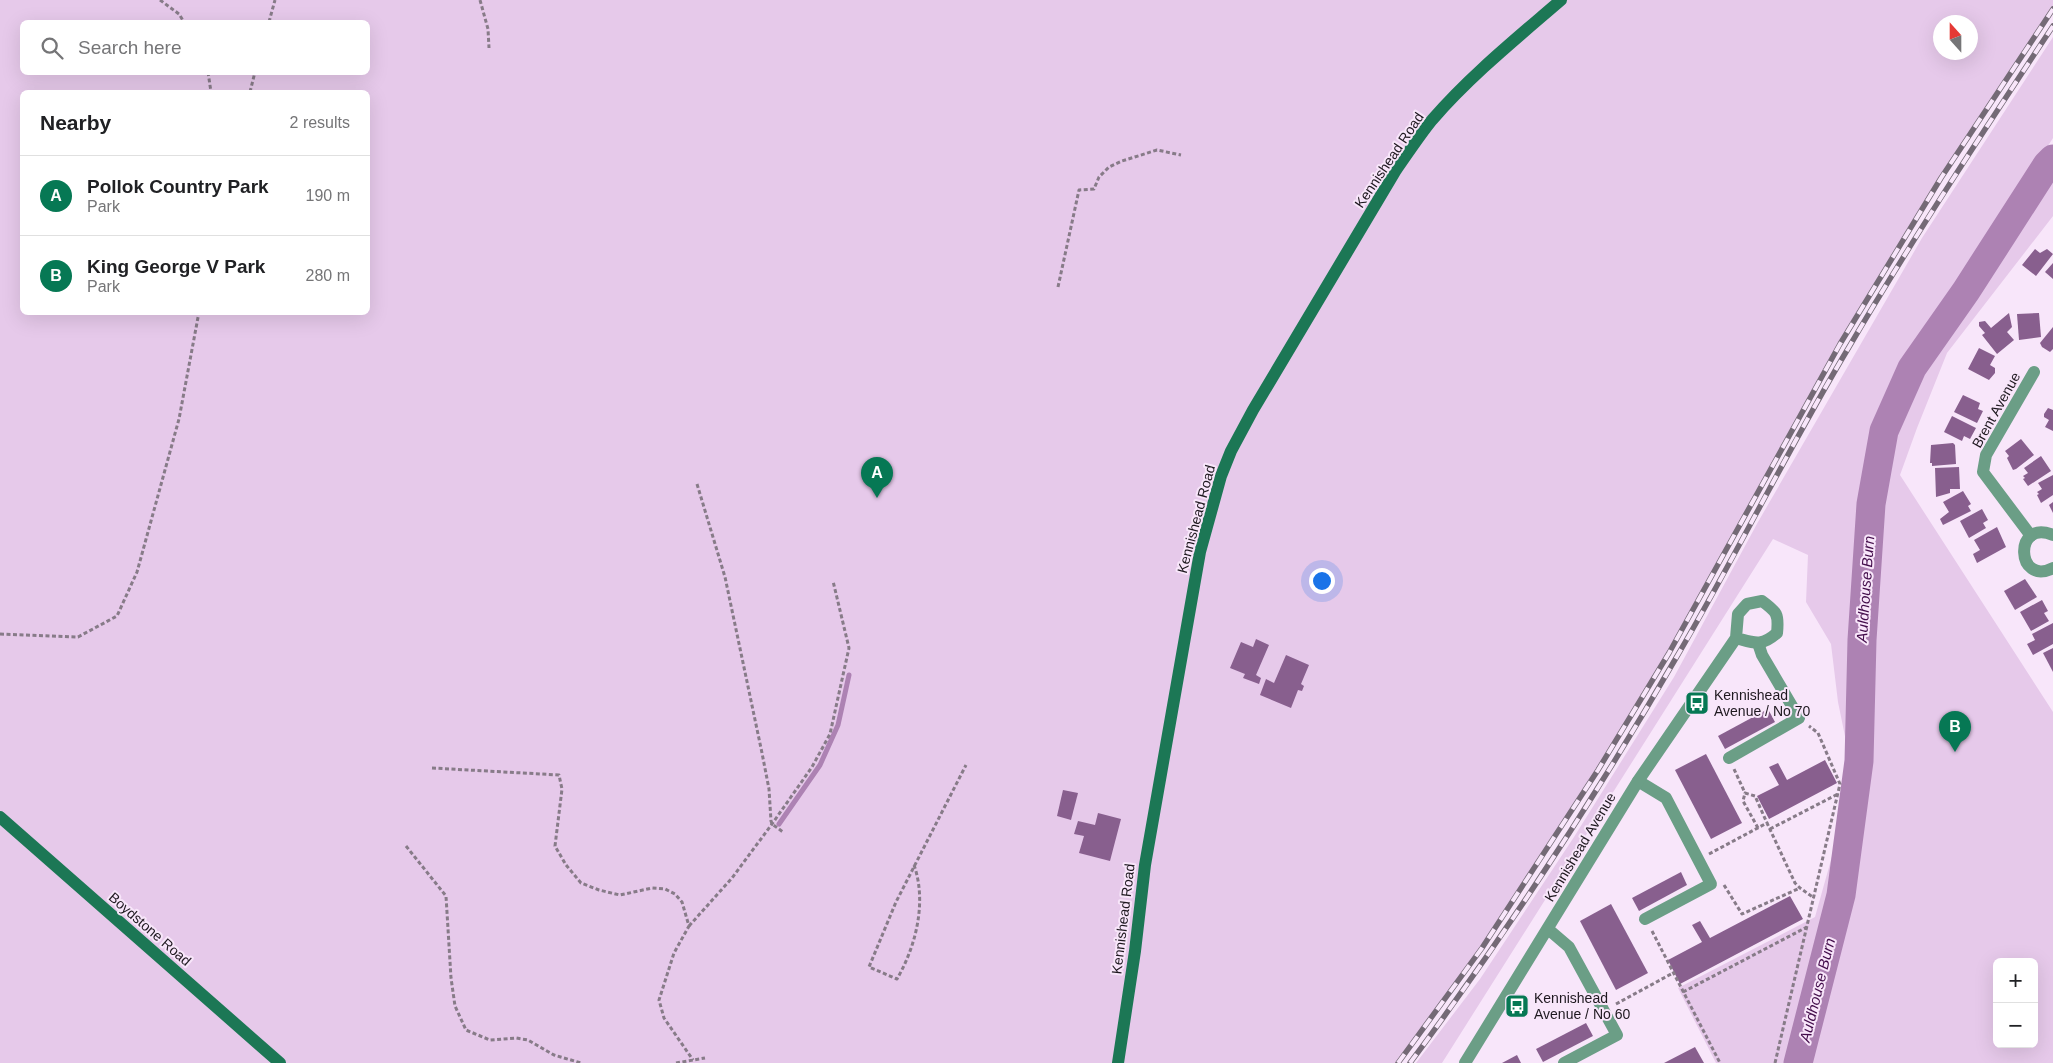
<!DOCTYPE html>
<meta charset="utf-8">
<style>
:root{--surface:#fff;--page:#f2f2f2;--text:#202124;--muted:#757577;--line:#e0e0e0;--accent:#067854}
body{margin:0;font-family:Arial,sans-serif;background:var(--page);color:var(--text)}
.controls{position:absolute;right:15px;bottom:15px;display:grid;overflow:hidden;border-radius:8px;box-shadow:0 5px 20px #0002}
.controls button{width:45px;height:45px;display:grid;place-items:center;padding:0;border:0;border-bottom:1px solid var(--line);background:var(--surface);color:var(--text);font:25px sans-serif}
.compass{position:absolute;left:1933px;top:15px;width:45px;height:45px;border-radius:50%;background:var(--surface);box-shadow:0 5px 20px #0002;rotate:339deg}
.you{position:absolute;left:1321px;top:580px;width:18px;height:18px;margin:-12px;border:4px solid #fff;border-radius:50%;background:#1a73e8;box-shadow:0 0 0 8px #1a73e833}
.badge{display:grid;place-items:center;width:32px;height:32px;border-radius:50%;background:var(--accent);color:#fff;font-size:16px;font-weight:700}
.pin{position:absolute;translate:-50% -41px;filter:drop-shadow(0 1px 2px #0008)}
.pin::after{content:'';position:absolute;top:26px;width:18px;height:15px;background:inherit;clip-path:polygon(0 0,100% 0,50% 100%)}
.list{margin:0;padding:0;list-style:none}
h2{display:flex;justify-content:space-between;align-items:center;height:65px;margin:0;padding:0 20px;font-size:21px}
h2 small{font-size:16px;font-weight:400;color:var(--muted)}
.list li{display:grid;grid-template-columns:32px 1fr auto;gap:15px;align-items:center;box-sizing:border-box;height:80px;padding:0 20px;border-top:1px solid var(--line)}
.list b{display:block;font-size:19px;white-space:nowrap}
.list p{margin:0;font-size:16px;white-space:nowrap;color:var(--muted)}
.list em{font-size:16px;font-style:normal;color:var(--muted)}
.icon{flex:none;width:28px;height:28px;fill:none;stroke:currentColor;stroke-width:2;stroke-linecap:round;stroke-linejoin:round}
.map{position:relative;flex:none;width:2053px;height:1063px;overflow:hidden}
.search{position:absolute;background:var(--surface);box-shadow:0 5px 20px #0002;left:20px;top:20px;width:350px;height:55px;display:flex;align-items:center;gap:12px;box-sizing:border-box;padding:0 18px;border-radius:8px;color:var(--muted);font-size:19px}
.panel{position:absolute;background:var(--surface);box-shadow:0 5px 20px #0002;left:20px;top:90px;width:350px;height:225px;border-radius:8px}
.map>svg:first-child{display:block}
.green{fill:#e6c9ea;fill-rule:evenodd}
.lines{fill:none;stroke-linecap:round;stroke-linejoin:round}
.stream{stroke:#ad82b3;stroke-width:5}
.river{stroke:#ad82b3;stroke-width:29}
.building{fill:#885f8e}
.path{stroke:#877b88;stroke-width:3;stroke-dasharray:4 2.5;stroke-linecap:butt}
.street{stroke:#6b9e86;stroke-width:12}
.secondary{stroke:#1c7755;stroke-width:12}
.rail-casing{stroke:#746a76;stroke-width:5.5}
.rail{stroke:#f8e6fa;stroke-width:4;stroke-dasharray:11;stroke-linecap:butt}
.labels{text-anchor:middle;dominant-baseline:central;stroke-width:4;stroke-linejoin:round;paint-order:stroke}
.street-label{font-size:14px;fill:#1e181f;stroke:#f8e6fa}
.poi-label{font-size:14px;fill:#1e181f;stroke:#f8e6fa;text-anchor:start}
.water-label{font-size:15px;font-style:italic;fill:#420c4a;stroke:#f8e6fa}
</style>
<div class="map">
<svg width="2053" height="1063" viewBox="0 0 2053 1063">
<rect width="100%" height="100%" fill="#f8e6fa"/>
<g class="green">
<path d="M0,0H2053V9L1941,178L1840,344L1669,653L1598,770L1482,948L1398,1063H0ZM22,22H368V72H22ZM1940,22H1970V52H1940ZM22,92H368V312H22Z"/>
<path d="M2053,37V138L1878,414L1870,452L1856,604V719L1851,783L1871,658L1877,535L1884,469L1905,401L2029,201L2053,167V216L1947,353L1917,428L1900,475L2053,712V1063H1716L1678,988L1815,917L1850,792L1848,751L1838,702L1831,644L1806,602L1808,555L1773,539L1442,1063H1416L1480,979L1574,837L1674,677L1758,522L1922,238ZM1997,962H2034V1044H1997Z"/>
</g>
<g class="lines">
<polyline class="stream" points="779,824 820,765 838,725 849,675"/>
<polyline class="river" points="1798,1063 1841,895 1859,761 1862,640 1871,504 1884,431 1912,368 1966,291 2047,165 2053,159"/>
</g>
<g class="building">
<polygon points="2035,249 2040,253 2047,249 2053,254 2036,276 2022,265"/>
<polygon points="2053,263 2053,279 2045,272"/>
<polygon points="2009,313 2012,327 2007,332 2014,340 1997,354 1982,335 1985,333 1979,326 1979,322 1985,321 1991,328"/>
<polygon points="2039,313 2041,337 2019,340 2017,314"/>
<polygon points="2053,327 2053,349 2050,352 2042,347 2040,343"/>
<polygon points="1979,348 1995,356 1990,365 1995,368 1995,373 1989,380 1968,369"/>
<polygon points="1963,395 1980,403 1978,409 1983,411 1977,423 1954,412"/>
<polygon points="2048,408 2053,410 2053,431 2045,427 2049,420 2044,417 2044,414"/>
<polygon points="1952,416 1976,428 1970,439 1964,436 1962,441 1944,432"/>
<polygon points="2021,439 2034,455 2016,469 2013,470 2007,458 2009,456 2005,451"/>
<polygon points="1953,443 1955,445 1956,464 1932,466 1932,463 1930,463 1931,445"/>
<polygon points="2041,456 2051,471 2028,486 2023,479 2025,478 2023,476 2028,473 2024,468"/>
<polygon points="1959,467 1960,489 1950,489 1950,493 1936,497 1935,468"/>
<polygon points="2053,475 2053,495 2041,503 2037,495 2039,494 2037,492 2042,489 2038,483"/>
<polygon points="1963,491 1971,504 1968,506 1971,511 1943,525 1940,519 1949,512 1943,502"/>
<polygon points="2053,502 2053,513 2049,505"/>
<polygon points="1982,509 1988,520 1983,523 1986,528 1969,538 1960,521"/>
<polygon points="1997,527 2006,547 1977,563 1973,554 1980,550 1974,540"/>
<polygon points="2025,579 2037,597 2015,610 2004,591"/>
<polygon points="2042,600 2048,611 2044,613 2049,621 2031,631 2020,612"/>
<polygon points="2053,623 2053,644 2033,655 2027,644 2035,640 2032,634"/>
<polygon points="1256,639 1269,645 1256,675 1261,678 1259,684 1243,678 1245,674 1230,668 1241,642 1253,647"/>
<polygon points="2053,648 2053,672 2043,653"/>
<polygon points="1286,655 1309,665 1301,684 1304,686 1302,691 1298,690 1291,708 1260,695 1266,679 1274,683"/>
<polygon points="1768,709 1775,722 1725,749 1718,736"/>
<polygon points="1706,754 1742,823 1711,839 1675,770"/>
<polygon points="1825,760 1837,783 1769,819 1757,796 1779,785 1769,767 1778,763 1787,780"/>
<polygon points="1063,790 1078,793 1071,820 1057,816"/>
<polygon points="1098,813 1121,819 1110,861 1079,853 1084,836 1074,834 1078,821 1095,825"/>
<polygon points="1681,872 1687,885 1639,911 1632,898"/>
<polygon points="1790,896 1803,919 1680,984 1668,960 1702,942 1692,925 1700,921 1710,938"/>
<polygon points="1611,904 1648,973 1616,990 1580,921"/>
<polygon points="1586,1023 1593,1036 1543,1062 1536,1049"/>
<polygon points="1695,1047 1704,1063 1664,1063"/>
<polygon points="1517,1055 1521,1063 1502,1063"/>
</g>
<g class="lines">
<g class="path">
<polyline points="160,0 179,14 184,22"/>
<polyline points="480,0 488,29 489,48"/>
<polyline points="269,22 275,0"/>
<polyline points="208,72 211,92"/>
<polyline points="250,92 255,72"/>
<polyline points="1058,287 1079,190 1094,189 1099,177 1109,167 1122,161 1157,150 1181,155"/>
<polyline points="697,484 725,577 762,753 769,789 771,821 772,824 783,832"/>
<polyline points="0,634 78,637 117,616 137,572 179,419 199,312"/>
<polyline points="432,768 559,775 562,789 555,846 566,865 581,883 599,890 620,895 652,888 665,889 675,894 682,902 689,926 674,953 659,1000 664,1018 693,1060"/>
<polyline points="1734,769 1745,793"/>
<polyline points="1758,828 1743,801 1745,793 1755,796 1767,823"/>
<polyline points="1770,829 1838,794"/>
<polyline points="406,846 446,896 451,978 455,1006 466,1030 490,1040 516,1038 528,1040 554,1055 581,1063"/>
<polyline points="1709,854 1767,823 1795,883 1800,888 1814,898"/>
<path d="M914,865C927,902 916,946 897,979L869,967L896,902L966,765"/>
<polyline points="1724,885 1742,914 1800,888"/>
<polyline points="689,926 732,878 772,824 812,767 830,734 849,648 833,581"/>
<polyline points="1652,931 1720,1063"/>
<polyline points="1683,992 1807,927"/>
<polyline points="1616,1004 1673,973"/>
<polyline points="676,1063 705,1058"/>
<polyline points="1775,1063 1840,784 1818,733 1809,726"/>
</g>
<g class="street">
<path d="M2053,535C2013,518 2016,587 2053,568"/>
<polyline points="2031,536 1983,472 1986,455 2034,372"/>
<polyline points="1729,758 1799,718 1762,655 1758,643"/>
<polyline points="1638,781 1666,798 1711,884 1645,919"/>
<polyline points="1548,929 1569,947 1617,1035 1564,1063"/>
<path d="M1465,1063L1638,781L1736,638L1738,614L1747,604L1762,601C1777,612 1779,614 1777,633C1761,647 1755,643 1736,638"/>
</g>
<g class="secondary">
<polyline points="0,817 280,1063"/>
<path d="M1118,1063L1135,951L1145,865L1200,552L1221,476L1231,451L1253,410L1396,170C1408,153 1419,136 1432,120C1470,76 1517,38 1561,0"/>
</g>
<g class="rail-casing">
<g id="rail">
<polyline points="1398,1063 1482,948 1598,770 1669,653 1840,344 1941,178 2053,9"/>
<path d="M1410,1063C1506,934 1595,798 1676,658C1736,556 1788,449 1849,347C1913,238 1983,132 2053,26"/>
</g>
</g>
<use href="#rail" class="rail"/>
</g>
<defs>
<g id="bus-square" transform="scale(1.25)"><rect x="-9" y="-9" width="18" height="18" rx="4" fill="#067854" stroke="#f8e6fa"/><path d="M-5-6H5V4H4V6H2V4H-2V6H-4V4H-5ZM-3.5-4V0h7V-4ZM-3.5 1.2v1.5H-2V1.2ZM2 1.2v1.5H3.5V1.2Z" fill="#fff"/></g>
</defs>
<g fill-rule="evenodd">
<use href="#bus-square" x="1697" y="703"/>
<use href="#bus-square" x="1517" y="1006"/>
</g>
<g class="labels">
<g class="street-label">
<text transform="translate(1389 160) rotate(-56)">Kennishead Road</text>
<text transform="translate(1996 410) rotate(-61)">Brent Avenue</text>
<text transform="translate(1196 519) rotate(-75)">Kennishead Road</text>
<text transform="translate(1580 847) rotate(-59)">Kennishead Avenue</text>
<text transform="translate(1123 919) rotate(-83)">Kennishead Road</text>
<text transform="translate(150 929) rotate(41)">Boydstone Road</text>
</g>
<g class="poi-label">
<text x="1714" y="695">Kennishead<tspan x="1714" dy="16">Avenue / No 70</tspan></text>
<text x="1534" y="998">Kennishead<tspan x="1534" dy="16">Avenue / No 60</tspan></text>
</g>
<g class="water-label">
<text transform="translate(1865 589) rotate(-86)">Auldhouse Burn</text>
<text transform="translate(1817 990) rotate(-76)">Auldhouse Burn</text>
</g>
</g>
</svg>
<div class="controls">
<button>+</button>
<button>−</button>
</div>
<svg class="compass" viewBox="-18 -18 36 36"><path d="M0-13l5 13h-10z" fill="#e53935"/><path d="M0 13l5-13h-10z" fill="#757577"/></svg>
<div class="you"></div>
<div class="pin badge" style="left:877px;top:498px">A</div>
<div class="pin badge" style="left:1955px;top:752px">B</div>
<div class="search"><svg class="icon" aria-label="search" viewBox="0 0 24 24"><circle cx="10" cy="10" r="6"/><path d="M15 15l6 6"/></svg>Search here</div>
<section class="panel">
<h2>Nearby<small>2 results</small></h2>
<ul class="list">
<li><span class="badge">A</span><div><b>Pollok Country Park</b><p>Park</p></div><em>190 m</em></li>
<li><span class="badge">B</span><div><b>King George V Park</b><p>Park</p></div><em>280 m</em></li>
</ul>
</section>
</div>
